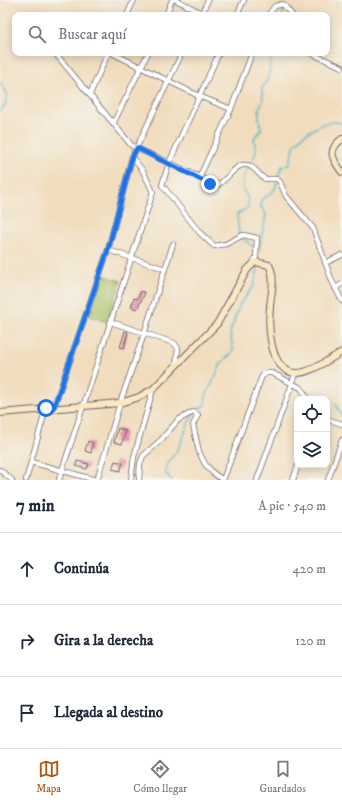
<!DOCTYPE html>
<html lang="es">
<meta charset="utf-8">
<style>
:root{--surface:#fff;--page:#f2f2f3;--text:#1f2937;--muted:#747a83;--line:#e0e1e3;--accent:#b45309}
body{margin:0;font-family:"IM FELL DW Pica",serif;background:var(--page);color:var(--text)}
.controls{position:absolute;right:12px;bottom:12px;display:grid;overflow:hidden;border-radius:8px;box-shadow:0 2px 10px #0003}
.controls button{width:36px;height:36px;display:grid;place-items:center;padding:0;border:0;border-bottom:1px solid var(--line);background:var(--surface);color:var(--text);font:20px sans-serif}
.stop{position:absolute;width:12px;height:12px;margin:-9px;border:3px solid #1a73e8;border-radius:50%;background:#fff}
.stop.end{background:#1a73e8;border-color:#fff;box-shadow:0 1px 4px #0008}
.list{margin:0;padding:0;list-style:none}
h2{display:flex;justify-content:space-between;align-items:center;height:52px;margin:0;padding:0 16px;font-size:17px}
h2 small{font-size:13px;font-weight:400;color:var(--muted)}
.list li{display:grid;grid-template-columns:26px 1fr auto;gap:12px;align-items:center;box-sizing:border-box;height:72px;padding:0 16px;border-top:1px solid var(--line)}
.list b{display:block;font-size:15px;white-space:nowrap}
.list em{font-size:13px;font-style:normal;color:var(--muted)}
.icon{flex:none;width:22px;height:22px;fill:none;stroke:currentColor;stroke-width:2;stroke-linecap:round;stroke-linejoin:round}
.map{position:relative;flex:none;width:342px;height:480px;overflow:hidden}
.search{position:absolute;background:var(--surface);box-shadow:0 2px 10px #0003;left:12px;right:12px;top:12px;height:44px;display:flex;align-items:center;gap:10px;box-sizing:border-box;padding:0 14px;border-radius:8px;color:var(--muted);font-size:15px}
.sheet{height:268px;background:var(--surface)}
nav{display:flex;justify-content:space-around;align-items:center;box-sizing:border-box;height:56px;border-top:1px solid var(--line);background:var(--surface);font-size:11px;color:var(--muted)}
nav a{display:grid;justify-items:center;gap:2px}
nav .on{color:var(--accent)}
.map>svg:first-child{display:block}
.pitch{fill:#acc368;stroke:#677252}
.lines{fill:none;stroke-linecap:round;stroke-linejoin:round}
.stream{stroke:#47b2c5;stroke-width:1.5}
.building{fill:url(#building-cross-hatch)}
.street-casing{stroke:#6a6368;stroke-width:6}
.secondary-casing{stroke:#6a6368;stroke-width:8}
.street{stroke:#fff;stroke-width:4.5}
.secondary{stroke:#fae7c3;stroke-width:6}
.route{stroke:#1a73e8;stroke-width:5}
</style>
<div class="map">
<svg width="342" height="480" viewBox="0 0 342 480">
<defs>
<pattern id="building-cross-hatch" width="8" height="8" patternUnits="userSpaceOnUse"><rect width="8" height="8" fill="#ec95b0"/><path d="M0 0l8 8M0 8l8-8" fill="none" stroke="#bf7990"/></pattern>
</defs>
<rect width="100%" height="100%" fill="#f6f6f2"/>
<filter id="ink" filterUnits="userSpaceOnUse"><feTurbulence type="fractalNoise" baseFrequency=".025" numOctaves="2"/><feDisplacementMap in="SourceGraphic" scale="8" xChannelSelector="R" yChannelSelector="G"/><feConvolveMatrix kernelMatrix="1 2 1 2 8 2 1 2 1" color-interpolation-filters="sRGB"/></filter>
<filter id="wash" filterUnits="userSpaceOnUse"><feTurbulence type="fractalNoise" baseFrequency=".012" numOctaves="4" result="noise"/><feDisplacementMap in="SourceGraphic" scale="16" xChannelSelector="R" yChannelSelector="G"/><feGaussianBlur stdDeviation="0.9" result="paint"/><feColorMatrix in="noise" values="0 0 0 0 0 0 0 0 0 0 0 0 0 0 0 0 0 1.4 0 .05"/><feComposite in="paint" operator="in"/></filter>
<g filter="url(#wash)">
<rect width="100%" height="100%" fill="#f1ddbd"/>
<polygon class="pitch" points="103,275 121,281 107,322 90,316"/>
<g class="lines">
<g class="stream">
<polyline points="283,15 283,8"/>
<path d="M0,83C10,93 9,102 0,111"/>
<polyline points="277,178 282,166 289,165 295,144 305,134 323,124 334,122 342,123"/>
<polyline points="239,235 237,214 248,208 248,199 243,189 243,178 256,153 254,138 261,130 259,118 259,109 263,100 262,88 268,79 272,53"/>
<polyline points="242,238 254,247"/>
<path d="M259,251L266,214L261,207V200C268,195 276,192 277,182"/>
<polyline points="335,403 342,416"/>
<path d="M172,480L166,474C167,461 169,462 176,452C186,438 186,414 205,405L206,396L222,362L230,355L233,350L230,332L240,304L254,286L258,269"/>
</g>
</g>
<g id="blocks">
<g class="building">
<polygon points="141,291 145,293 137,309 131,307 134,298 137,299"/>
<polygon points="125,331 128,332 124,348 120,347"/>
<polygon points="118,428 126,431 122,444 114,442"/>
<polygon points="88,441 93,443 91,453 85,451"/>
<polygon points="77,461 89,464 87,469 76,466"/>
<polygon points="115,461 123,463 120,471 112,469"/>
</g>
</g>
</g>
<g filter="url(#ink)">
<use href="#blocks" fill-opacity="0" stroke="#6a6368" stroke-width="1"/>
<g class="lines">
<g class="street-casing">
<g id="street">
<polyline points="176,0 206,15"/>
<polyline points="127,15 134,0"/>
<polyline points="166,15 172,0"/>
<polyline points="201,15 208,0"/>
<polyline points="237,15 244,0"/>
<polyline points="268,15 275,6 283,4 292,15"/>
<path d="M55,53L132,146L217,185C227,182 237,159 250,166C256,169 260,176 265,179H277L280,182L286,196L313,228L332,281L342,301"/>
<polyline points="112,53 199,96 231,109"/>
<polyline points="219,53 169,163 162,185 200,233 214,246 226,244 243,235 257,238 256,257 253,263"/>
<polyline points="310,53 342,67"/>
<polyline points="90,94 108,53"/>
<polyline points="113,124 148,53"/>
<polyline points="199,178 231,109 252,53"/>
<polyline points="108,250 165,269"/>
<polyline points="325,263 342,255"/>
<polyline points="335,288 342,284"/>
<polyline points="111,322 174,343 178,348 176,365"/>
<polyline points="54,407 108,250 132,157 182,53"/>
<polyline points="327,419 342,424"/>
<polyline points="31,462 96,480"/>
<polyline points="0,470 12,480"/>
<polyline points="26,480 46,408"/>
<polyline points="59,480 153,192 143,171 132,157"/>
<polyline points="97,480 120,403 144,334 173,244"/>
<polyline points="131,480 134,457 153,389"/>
<polyline points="139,480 140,464 143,456 161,440 178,420 193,412 198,415 193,425 199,452 205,464 213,473 223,480"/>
<polyline points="223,480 262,376 267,373 272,373 301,388 308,399"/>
<polyline points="257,480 292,384 295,373"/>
<polyline points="293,480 298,465"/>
<polyline points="328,480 342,440"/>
</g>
</g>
<g class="secondary-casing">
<g id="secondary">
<path d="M342,139C327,150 332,159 342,172"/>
<path d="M0,413L120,403L139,397L153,389L217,324L247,270L255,262L269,265C276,278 271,293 270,307C268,326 269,370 295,373C310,374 329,359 342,352"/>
</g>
</g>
<use href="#street" class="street"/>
<use href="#secondary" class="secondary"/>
</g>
</g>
<g class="lines" filter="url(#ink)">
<polyline class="route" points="46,408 54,407 108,250 132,157 137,148 210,184"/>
</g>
</svg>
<div class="controls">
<button><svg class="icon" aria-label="locate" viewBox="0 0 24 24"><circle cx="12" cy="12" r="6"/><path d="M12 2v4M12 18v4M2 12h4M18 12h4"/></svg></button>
<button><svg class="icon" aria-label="layers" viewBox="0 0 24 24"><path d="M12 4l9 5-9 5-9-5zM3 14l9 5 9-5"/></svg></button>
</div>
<div class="stop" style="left:46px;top:408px"></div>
<div class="stop end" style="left:210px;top:184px"></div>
<div class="search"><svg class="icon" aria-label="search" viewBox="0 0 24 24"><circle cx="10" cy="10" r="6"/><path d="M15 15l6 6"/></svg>Buscar aquí</div>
</div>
<section class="sheet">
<h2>7 min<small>A pie · 540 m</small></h2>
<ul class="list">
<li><svg class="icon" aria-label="ahead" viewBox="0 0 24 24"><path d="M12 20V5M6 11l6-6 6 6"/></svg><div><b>Continúa</b></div><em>420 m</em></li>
<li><svg class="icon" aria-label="right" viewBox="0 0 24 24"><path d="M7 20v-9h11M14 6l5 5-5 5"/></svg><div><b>Gira a la derecha</b></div><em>120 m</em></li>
<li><svg class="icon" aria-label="arrive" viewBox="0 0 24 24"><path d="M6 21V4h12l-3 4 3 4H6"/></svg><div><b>Llegada al destino</b></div></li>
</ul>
</section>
<nav>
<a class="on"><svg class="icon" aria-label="map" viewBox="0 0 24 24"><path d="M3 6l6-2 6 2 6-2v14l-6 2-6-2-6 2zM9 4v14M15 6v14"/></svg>Mapa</a>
<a><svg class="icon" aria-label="directions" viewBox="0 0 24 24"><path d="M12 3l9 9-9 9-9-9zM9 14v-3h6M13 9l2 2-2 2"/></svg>Cómo llegar</a>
<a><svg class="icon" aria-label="saved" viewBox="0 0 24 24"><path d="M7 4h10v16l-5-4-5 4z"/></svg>Guardados</a>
</nav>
